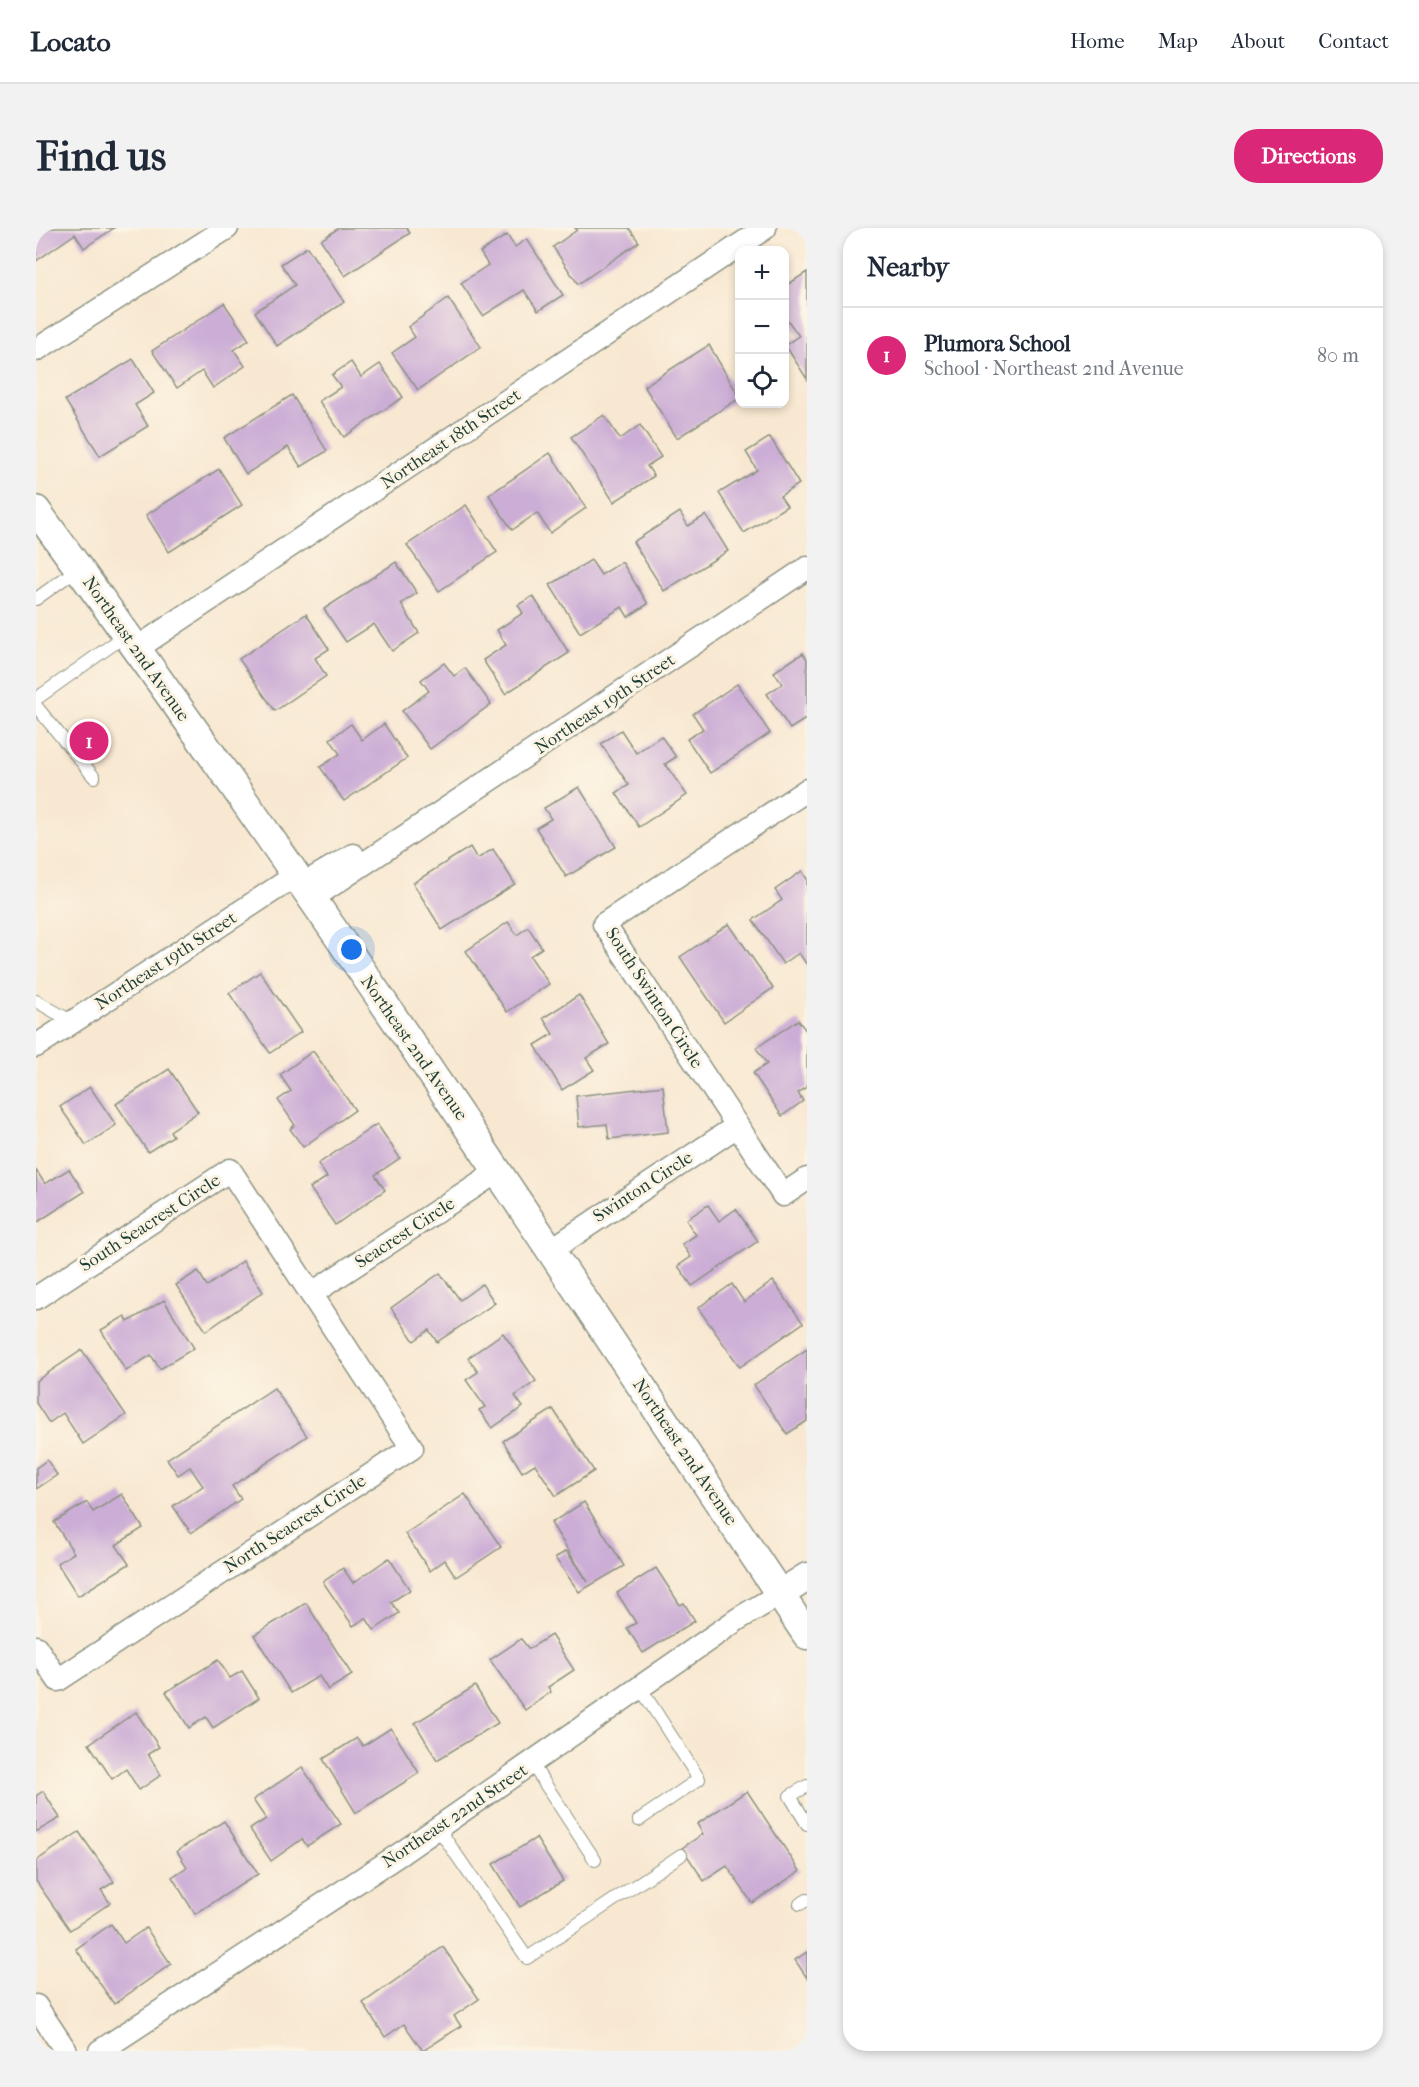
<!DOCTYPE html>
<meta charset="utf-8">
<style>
:root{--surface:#fff;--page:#f2f2f3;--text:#1f2937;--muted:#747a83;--line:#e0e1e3;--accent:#db2777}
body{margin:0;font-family:"IM FELL French Canon",serif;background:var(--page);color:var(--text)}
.controls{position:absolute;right:18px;top:18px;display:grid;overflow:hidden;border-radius:12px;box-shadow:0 3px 9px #0003}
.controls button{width:54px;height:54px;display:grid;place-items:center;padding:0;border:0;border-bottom:2px solid var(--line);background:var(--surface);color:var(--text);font:30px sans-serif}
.you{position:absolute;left:316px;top:722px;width:21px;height:21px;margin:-15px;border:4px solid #fff;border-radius:50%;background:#1a73e8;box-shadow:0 0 0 9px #1a73e833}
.badge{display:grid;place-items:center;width:39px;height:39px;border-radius:50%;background:var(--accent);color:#fff;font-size:20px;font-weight:700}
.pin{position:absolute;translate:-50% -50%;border:3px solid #fff;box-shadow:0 2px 6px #0006}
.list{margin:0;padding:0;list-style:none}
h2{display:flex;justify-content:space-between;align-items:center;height:78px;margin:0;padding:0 24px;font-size:26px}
h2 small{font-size:20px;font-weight:400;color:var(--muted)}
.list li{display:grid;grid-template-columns:39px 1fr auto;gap:18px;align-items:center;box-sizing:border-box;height:96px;padding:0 24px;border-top:2px solid var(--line)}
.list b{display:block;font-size:22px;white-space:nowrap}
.list p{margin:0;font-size:20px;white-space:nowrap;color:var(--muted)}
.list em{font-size:20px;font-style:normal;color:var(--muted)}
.icon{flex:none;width:33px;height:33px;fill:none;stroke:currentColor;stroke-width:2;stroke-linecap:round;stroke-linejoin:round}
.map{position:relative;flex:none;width:771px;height:1823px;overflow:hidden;border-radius:24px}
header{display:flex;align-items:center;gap:36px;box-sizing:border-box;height:84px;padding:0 30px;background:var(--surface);border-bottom:2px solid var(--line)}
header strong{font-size:28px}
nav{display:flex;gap:33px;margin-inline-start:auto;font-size:21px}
.intro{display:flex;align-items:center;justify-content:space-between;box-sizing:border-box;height:144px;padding:0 36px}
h1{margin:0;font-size:42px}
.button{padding:15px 27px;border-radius:24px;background:var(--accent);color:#fff;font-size:21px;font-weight:700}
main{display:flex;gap:36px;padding:0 36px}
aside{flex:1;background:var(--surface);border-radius:24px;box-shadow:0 3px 9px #0003}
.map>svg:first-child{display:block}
.building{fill:#ccadd6}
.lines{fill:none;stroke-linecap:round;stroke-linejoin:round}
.service-casing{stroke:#8c9282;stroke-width:14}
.minor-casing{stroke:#8c9282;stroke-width:25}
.tertiary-casing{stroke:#8c9282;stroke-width:31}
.service{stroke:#fff;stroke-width:12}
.minor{stroke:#fff;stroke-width:22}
.tertiary{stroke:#fff;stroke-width:28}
.labels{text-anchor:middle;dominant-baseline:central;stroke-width:6;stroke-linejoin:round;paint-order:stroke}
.street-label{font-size:18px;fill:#1f3d34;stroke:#fcf5e5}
</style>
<header>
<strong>Locato</strong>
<nav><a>Home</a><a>Map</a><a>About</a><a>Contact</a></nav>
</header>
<div class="intro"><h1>Find us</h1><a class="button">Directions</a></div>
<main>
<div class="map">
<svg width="771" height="1823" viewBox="0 0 771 1823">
<rect width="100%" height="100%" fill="#fcf5e5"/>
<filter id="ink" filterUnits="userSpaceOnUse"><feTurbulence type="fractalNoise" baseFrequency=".0167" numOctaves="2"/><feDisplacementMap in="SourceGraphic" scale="12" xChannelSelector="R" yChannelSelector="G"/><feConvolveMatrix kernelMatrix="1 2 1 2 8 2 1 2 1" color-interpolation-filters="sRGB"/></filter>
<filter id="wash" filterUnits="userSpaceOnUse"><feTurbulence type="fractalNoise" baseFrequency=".008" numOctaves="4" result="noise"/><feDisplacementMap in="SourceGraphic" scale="24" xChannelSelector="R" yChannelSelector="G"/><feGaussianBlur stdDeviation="1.35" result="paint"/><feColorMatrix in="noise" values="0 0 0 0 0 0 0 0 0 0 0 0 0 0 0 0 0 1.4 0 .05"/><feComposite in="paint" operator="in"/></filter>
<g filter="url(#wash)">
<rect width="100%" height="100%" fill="#f8e8d1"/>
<g id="blocks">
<g class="building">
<polygon points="0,0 78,0 48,20 39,6 0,33"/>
<polygon points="303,0 371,0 374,5 309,48 285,12"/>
<polygon points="539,0 593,0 603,14 542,56 517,19 541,2"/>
<polygon points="471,7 479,19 491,11 527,67 502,83 488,62 447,88 425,55 452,37 444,24"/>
<polygon points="271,19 308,74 241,118 219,84 259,57 245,36"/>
<polygon points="771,44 771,151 749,117 763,108 748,87 748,59"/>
<polygon points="412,70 445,119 382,162 356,125 379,109 372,99"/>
<polygon points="188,75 213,112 198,122 209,138 177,160 166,143 141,160 116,123"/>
<polygon points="673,117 704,170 641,210 608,158"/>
<polygon points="97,131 118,165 99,177 112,198 64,228 29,172"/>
<polygon points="315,134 325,149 344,136 367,169 308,209 283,173 305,159 296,147"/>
<polygon points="256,167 291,223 265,239 252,219 210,246 188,210"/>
<polygon points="568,187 584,211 604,197 625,229 611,238 618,248 578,274 535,209"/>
<polygon points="734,209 763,256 744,268 751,278 708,305 683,265 721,242 710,224"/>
<polygon points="514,225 550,280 514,305 501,285 476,302 453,267"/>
<polygon points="183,241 206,277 133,324 110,287"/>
<polygon points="430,277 461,324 403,363 371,317"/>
<polygon points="644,284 652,298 670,287 692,323 628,363 597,314"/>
<polygon points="555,332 565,347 586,334 612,376 592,389 586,379 544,405 514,357"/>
<polygon points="360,334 381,365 365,376 383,405 356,423 338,396 310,414 288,381"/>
<polygon points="497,368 533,425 469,466 447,432 470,417 461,402 487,385 482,377"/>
<polygon points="270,386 293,421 279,430 290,448 239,483 203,431"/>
<polygon points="767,425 771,431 771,490 754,501 731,466 746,456 738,444"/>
<polygon points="408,435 418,448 429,440 455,476 394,521 366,483 393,463 385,452"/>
<polygon points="701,456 734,505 674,545 651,511 667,501 657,486"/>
<polygon points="315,496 326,512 348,496 371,530 308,573 284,539 304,526 294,511"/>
<polygon points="585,502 600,525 625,508 640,529 629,536 651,567 603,599 580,565 593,557 565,516"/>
<polygon points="543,559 580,619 530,649 500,600 515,591 508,580"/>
<polygon points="434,619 441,631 457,621 479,656 406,702 377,655"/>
<polygon points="766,643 771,651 771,737 763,725 747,736 717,692 746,672 739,662"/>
<polygon points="472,694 481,707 492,699 506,720 494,728 513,756 471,784 430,723"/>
<polygon points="693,696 737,760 688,794 644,729"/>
<polygon points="224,744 265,804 234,825 193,765"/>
<polygon points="543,767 573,816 550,830 558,842 526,862 499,817 517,806 507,790"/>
<polygon points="762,792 771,804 771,859 762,865 767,873 746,888 717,845 731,836 720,820"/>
<polygon points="277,823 319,882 267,919 254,901 259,897 242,872 255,863 244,847"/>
<polygon points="133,841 162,884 134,903 137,908 112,924 80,876"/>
<polygon points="627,858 632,904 573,911 571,896 543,899 540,868"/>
<polygon points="54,859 80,897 50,917 24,879"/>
<polygon points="341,896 364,930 339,947 349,962 299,997 274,960 291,949 282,936"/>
<polygon points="33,941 48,964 0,995 0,942 9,956"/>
<polygon points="672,977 683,993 700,981 722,1013 656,1058 642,1038 655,1029 646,1016 660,1007 650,992"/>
<polygon points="207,1033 227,1064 170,1103 140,1057 162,1043 171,1058"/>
<polygon points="404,1045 424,1072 446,1056 459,1075 401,1114 393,1102 378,1113 355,1080"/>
<polygon points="737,1053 767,1095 704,1139 662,1080 696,1056 708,1074"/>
<polygon points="128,1072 158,1120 124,1141 115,1127 90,1143 65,1102 89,1088 92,1094"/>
<polygon points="467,1105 500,1153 479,1168 487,1179 456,1200 443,1182 449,1179 430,1152 442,1144 432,1130"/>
<polygon points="771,1121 771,1193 751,1206 718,1157"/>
<polygon points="46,1122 90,1187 47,1216 27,1185 13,1195 0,1175 0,1153"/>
<polygon points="238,1160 271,1208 196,1258 205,1271 155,1305 137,1278 167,1258 154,1239 142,1247 131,1231"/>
<polygon points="517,1181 558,1243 520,1268 499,1236 486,1244 467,1213"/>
<polygon points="11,1232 21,1247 0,1261 0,1240"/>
<polygon points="86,1266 107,1300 80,1317 93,1336 42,1368 21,1335 38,1325 18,1294 51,1274 57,1284"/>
<polygon points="429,1266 465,1319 420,1349 409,1332 394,1343 369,1306"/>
<polygon points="548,1274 588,1338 543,1364 519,1330 530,1323 552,1354 515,1295"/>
<polygon points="353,1330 374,1362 355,1374 363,1385 338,1402 330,1390 317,1398 287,1354 307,1340 317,1355"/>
<polygon points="620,1340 644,1377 648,1375 659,1393 607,1425 591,1400 600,1395 581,1365"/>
<polygon points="270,1375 316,1447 292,1462 283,1448 255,1465 218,1407"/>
<polygon points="515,1407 538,1442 512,1459 515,1464 489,1482 454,1432 485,1411 493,1421"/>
<polygon points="182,1432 194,1450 206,1443 223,1470 177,1500 170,1489 153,1500 130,1464"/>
<polygon points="439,1458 462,1495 401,1532 379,1495"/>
<polygon points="100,1484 123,1519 112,1526 125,1547 103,1562 90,1541 76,1551 53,1516"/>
<polygon points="355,1500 383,1545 320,1585 287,1531 321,1510 327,1518"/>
<polygon points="266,1539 305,1596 271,1618 266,1611 235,1633 214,1601 230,1591 217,1572"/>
<polygon points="7,1563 24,1590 0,1604 0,1568"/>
<polygon points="711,1563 764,1643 716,1675 691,1638 668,1653 646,1620 667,1606 661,1596"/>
<polygon points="188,1593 222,1646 159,1686 136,1649 151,1639 141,1623"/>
<polygon points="43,1604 78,1654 65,1662 74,1675 34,1702 0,1653 0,1633"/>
<polygon points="500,1610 527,1653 484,1679 457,1636"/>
<polygon points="75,1696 88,1715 110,1700 135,1736 78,1776 40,1721"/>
<polygon points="407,1719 443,1771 418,1788 425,1798 387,1823 368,1796 349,1809 327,1775"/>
<polygon points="771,1724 771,1750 759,1732"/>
</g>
</g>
</g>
<g filter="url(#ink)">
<use href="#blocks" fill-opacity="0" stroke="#8c9282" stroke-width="1.5"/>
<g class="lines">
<g class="service-casing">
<g id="service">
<polyline points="0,371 43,340"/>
<polyline points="0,471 90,407"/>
<polyline points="0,478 58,549"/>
<polyline points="0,773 35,793"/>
<polyline points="496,1536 559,1632"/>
<polyline points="771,1558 754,1568 771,1596"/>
<polyline points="603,1592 663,1551 605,1461"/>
<polyline points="402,1600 491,1730 645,1627"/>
<polyline points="764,1676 771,1672"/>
</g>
</g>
<g class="minor-casing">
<g id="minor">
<polyline points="0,122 191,0"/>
<polyline points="100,421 729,0"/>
<polyline points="771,562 568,696 747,967 771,951"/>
<polyline points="266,657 317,627"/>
<polyline points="275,671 771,340"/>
<polyline points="0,818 259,648"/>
<polyline points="515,1022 701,898"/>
<polyline points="275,1066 462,943"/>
<polyline points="0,1070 194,942 376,1220 22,1452 0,1419"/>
<polyline points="0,1778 30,1823"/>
<polyline points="64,1823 367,1624 702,1391 744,1366"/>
</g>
</g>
<g class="tertiary-casing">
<g id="tertiary">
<path d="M0,282C269,648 519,1029 771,1407"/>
<polyline points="744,1366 771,1349"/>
</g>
</g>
<use href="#service" class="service"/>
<use href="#minor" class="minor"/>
<use href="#tertiary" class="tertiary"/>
</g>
</g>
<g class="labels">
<g class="street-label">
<text transform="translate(415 211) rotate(-34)">Northeast 18th Street</text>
<text transform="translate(100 421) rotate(55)">Northeast 2nd Avenue</text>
<text transform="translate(569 476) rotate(-34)">Northeast 19th Street</text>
<text transform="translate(130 733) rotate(-33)">Northeast 19th Street</text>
<text transform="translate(618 770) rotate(57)">South Swinton Circle</text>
<text transform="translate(378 820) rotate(55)">Northeast 2nd Avenue</text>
<text transform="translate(607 959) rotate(-33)">Swinton Circle</text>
<text transform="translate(114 995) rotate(-33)">South Seacrest Circle</text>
<text transform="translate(369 1005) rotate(-33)">Seacrest Circle</text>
<text transform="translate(649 1224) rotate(56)">Northeast 2nd Avenue</text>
<text transform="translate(259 1296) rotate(-33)">North Seacrest Circle</text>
<text transform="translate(419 1588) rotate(-34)">Northeast 22nd Street</text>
</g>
</g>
</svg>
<div class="controls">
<button>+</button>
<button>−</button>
<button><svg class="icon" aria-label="locate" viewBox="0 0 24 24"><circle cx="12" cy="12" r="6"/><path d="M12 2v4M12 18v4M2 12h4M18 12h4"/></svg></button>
</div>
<div class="you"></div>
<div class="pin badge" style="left:53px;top:513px">1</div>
</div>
<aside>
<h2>Nearby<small></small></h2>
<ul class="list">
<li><span class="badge">1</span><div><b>Plumora School</b><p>School · Northeast 2nd Avenue</p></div><em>80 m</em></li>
</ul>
</aside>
</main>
